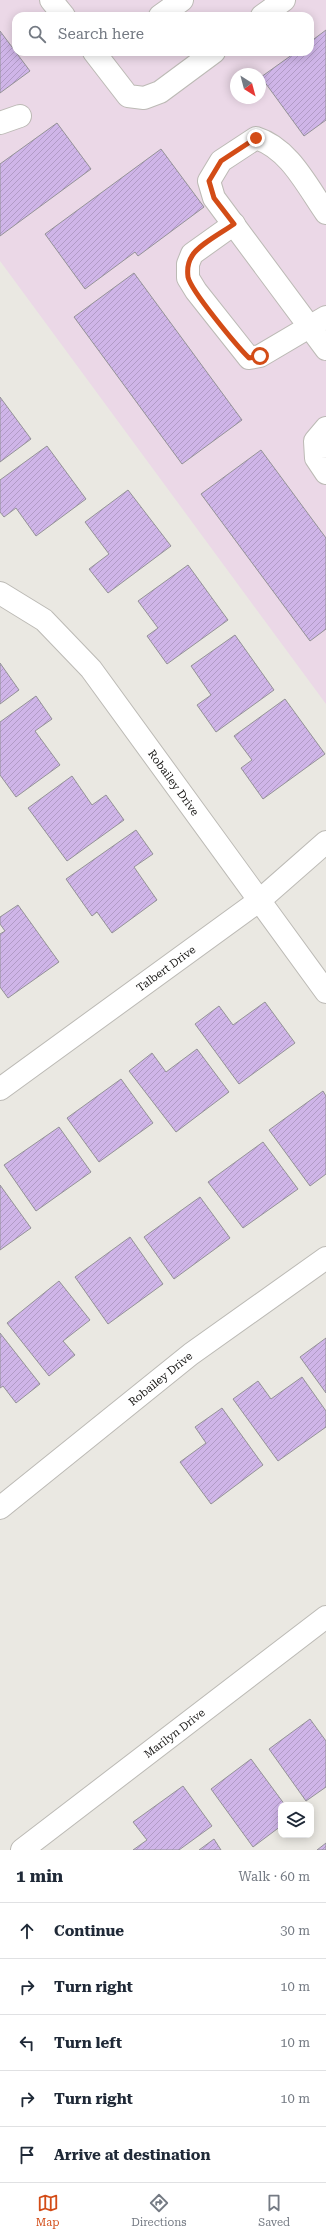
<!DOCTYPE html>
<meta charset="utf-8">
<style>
:root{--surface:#fff;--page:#f6f6f7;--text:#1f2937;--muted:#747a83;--line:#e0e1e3;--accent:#d34c17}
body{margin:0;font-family:"Roboto Serif",serif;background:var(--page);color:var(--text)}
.controls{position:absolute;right:12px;bottom:12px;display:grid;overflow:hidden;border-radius:8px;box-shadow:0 2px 10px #0003}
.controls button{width:36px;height:36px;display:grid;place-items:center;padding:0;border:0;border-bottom:1px solid var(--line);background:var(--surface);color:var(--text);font:20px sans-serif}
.compass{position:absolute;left:230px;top:68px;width:36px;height:36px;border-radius:50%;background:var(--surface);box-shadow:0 2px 10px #0003;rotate:144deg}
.stop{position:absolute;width:12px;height:12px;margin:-9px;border:3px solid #d34c17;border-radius:50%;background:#fff}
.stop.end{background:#d34c17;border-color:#fff;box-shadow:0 1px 4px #0008}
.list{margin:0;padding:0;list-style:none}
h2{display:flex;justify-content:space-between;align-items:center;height:52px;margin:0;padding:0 16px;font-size:17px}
h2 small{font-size:13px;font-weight:400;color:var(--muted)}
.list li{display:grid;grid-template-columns:26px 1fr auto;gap:12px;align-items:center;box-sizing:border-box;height:56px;padding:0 16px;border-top:1px solid var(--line)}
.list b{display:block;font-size:15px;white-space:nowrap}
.list em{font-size:13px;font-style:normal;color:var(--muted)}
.icon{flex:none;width:22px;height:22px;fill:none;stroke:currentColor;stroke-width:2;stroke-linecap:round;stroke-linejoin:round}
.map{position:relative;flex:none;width:326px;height:1850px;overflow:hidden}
.search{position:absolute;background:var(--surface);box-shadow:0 2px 10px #0003;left:12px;right:12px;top:12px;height:44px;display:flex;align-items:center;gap:10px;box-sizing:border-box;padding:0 14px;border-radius:12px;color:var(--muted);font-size:15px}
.sheet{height:332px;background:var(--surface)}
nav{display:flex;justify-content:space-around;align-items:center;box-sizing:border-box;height:56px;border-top:1px solid var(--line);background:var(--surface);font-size:11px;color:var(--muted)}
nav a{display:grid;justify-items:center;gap:2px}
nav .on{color:var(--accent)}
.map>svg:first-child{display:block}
.commercial{fill:#ebd8e7;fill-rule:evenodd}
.building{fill:url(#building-hatch);stroke:#949297}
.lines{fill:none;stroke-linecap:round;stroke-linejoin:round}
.minor-casing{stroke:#bcbab5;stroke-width:24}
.minor{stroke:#fff;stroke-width:22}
.route{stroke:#d34c17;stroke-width:5}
.labels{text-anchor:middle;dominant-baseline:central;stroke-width:4;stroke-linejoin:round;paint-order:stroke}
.street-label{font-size:11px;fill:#161513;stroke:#eae8e2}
</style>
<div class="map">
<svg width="326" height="1850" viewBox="0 0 326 1850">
<defs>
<pattern id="building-hatch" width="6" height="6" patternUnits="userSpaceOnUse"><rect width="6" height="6" fill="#cfb5e8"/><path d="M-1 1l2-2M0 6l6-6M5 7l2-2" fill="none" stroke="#b19bc6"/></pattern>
</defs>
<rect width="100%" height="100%" fill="#eae8e2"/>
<path class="commercial" d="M0,0H326V704L0,261ZM16,16H310V52H16ZM236,74H260V98H236Z"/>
<g class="building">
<polygon points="326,30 326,120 304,136 261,77 296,52 310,52 310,42"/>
<polygon points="0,31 30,71 0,93"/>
<polygon points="57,123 91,169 0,236 0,164"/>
<polygon points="161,149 204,207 138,256 135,252 85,289 45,234"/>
<polygon points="134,273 242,420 182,464 74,317"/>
<polygon points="0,397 31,439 0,462"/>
<polygon points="47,446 86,499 36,536 16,508 4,517 0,512 0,480"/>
<polygon points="261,450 326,538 326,629 310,641 201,494"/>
<polygon points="128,490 171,546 108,593 89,569 109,554 85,522"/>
<polygon points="188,565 228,620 167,664 147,636 158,628 138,601"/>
<polygon points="235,635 274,690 216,732 197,705 211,695 191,666"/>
<polygon points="0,663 19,690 0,704"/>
<polygon points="36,696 52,719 35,731 60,765 16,797 0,775 0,722"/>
<polygon points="285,699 325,754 263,799 241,768 252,760 234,736"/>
<polygon points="72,776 92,805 106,795 124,820 67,861 28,808"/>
<polygon points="136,830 153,854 134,867 157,900 112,933 97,912 92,916 66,879"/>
<polygon points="18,905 59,962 8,998 0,987 0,934 5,931 0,924 0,917"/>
<polygon points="265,1002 295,1043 239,1084 195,1024 219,1006 233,1025"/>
<polygon points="197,1049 229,1092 176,1132 129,1071 152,1053 166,1072"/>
<polygon points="121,1079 153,1123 99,1162 67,1118"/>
<polygon points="323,1091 326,1096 326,1174 310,1186 269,1130"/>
<polygon points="59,1127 91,1172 36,1211 4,1165"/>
<polygon points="263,1142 298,1189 243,1228 208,1182"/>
<polygon points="0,1185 31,1228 0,1250"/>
<polygon points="200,1197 230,1238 174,1279 144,1237"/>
<polygon points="130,1237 163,1284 108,1324 75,1277"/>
<polygon points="59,1281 90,1320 63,1341 75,1355 49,1376 7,1323"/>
<polygon points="0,1333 40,1384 16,1403 3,1386 0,1388"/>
<polygon points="326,1338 326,1393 300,1357"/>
<polygon points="302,1377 326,1411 326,1427 278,1461 233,1399 258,1381 271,1399"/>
<polygon points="222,1408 263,1465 211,1504 180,1462 206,1443 195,1427"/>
<polygon points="310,1719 326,1741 326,1787 306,1801 269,1749"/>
<polygon points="251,1759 285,1805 281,1805 281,1826 253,1847 211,1789"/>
<polygon points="183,1786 212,1826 179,1850 133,1850 147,1840 133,1822"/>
<polygon points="214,1839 221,1850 199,1850"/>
<polygon points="326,1843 326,1850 317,1850"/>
</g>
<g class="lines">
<g class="minor-casing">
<g id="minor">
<polyline points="51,0 64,16"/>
<polyline points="160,16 182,0"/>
<polyline points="262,16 284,0"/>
<polyline points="94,52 128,96 144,98 160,92 214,52"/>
<polyline points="0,123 20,116"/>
<path d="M326,213C307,186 289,148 256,138L221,161L209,181L214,198L326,349"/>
<polyline points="234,224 192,254 188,264 188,278 196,291 249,358 260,356 326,317"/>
<polyline points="326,428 315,441 316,458 326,473"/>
<path id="s1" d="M0,593L44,620L91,669L326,992"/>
<path id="s2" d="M0,1089L260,900L326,842"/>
<path id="s3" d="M0,1508L191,1354L326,1258"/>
<path id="s4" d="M22,1850L326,1617"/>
</g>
</g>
<use href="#minor" class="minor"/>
</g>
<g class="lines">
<path class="route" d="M256,138L221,161L209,181L214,198L234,224C223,232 198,245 192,256C188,262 187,269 188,277C191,291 237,346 249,358L260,356"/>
</g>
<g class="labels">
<g class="street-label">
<text stroke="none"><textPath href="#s1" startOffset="260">Robailey Drive</textPath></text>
<text stroke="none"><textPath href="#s2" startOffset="205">Talbert Drive</textPath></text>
<text stroke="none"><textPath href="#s3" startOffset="206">Robailey Drive</textPath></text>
<text stroke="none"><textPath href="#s4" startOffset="192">Marilyn Drive</textPath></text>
</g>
</g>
</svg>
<div class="controls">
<button><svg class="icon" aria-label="layers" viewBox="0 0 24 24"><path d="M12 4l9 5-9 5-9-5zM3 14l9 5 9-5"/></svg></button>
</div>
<svg class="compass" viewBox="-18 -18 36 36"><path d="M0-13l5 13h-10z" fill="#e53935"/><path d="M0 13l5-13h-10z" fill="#747a83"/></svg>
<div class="stop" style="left:260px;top:356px"></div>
<div class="stop end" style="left:256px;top:138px"></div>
<div class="search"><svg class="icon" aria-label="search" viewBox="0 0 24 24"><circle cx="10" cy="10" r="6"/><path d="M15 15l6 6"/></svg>Search here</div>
</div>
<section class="sheet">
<h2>1 min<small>Walk · 60 m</small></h2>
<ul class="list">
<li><svg class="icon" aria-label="ahead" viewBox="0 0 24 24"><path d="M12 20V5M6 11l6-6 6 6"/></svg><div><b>Continue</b></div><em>30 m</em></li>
<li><svg class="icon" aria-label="right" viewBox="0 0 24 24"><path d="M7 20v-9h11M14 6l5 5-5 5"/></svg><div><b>Turn right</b></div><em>10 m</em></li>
<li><svg class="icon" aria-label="left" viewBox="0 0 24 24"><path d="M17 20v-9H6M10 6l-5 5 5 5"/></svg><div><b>Turn left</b></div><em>10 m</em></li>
<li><svg class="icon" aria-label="right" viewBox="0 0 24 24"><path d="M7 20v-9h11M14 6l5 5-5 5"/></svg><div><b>Turn right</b></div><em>10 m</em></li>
<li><svg class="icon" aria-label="arrive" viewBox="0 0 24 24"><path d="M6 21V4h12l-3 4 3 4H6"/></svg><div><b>Arrive at destination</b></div></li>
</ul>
</section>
<nav>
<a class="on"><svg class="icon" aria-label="map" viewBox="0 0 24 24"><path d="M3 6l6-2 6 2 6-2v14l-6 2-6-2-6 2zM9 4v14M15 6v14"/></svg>Map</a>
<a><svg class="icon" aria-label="directions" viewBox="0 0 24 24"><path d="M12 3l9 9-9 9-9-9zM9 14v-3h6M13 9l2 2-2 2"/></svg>Directions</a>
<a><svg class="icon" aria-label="saved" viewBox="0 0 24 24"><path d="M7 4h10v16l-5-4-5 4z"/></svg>Saved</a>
</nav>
